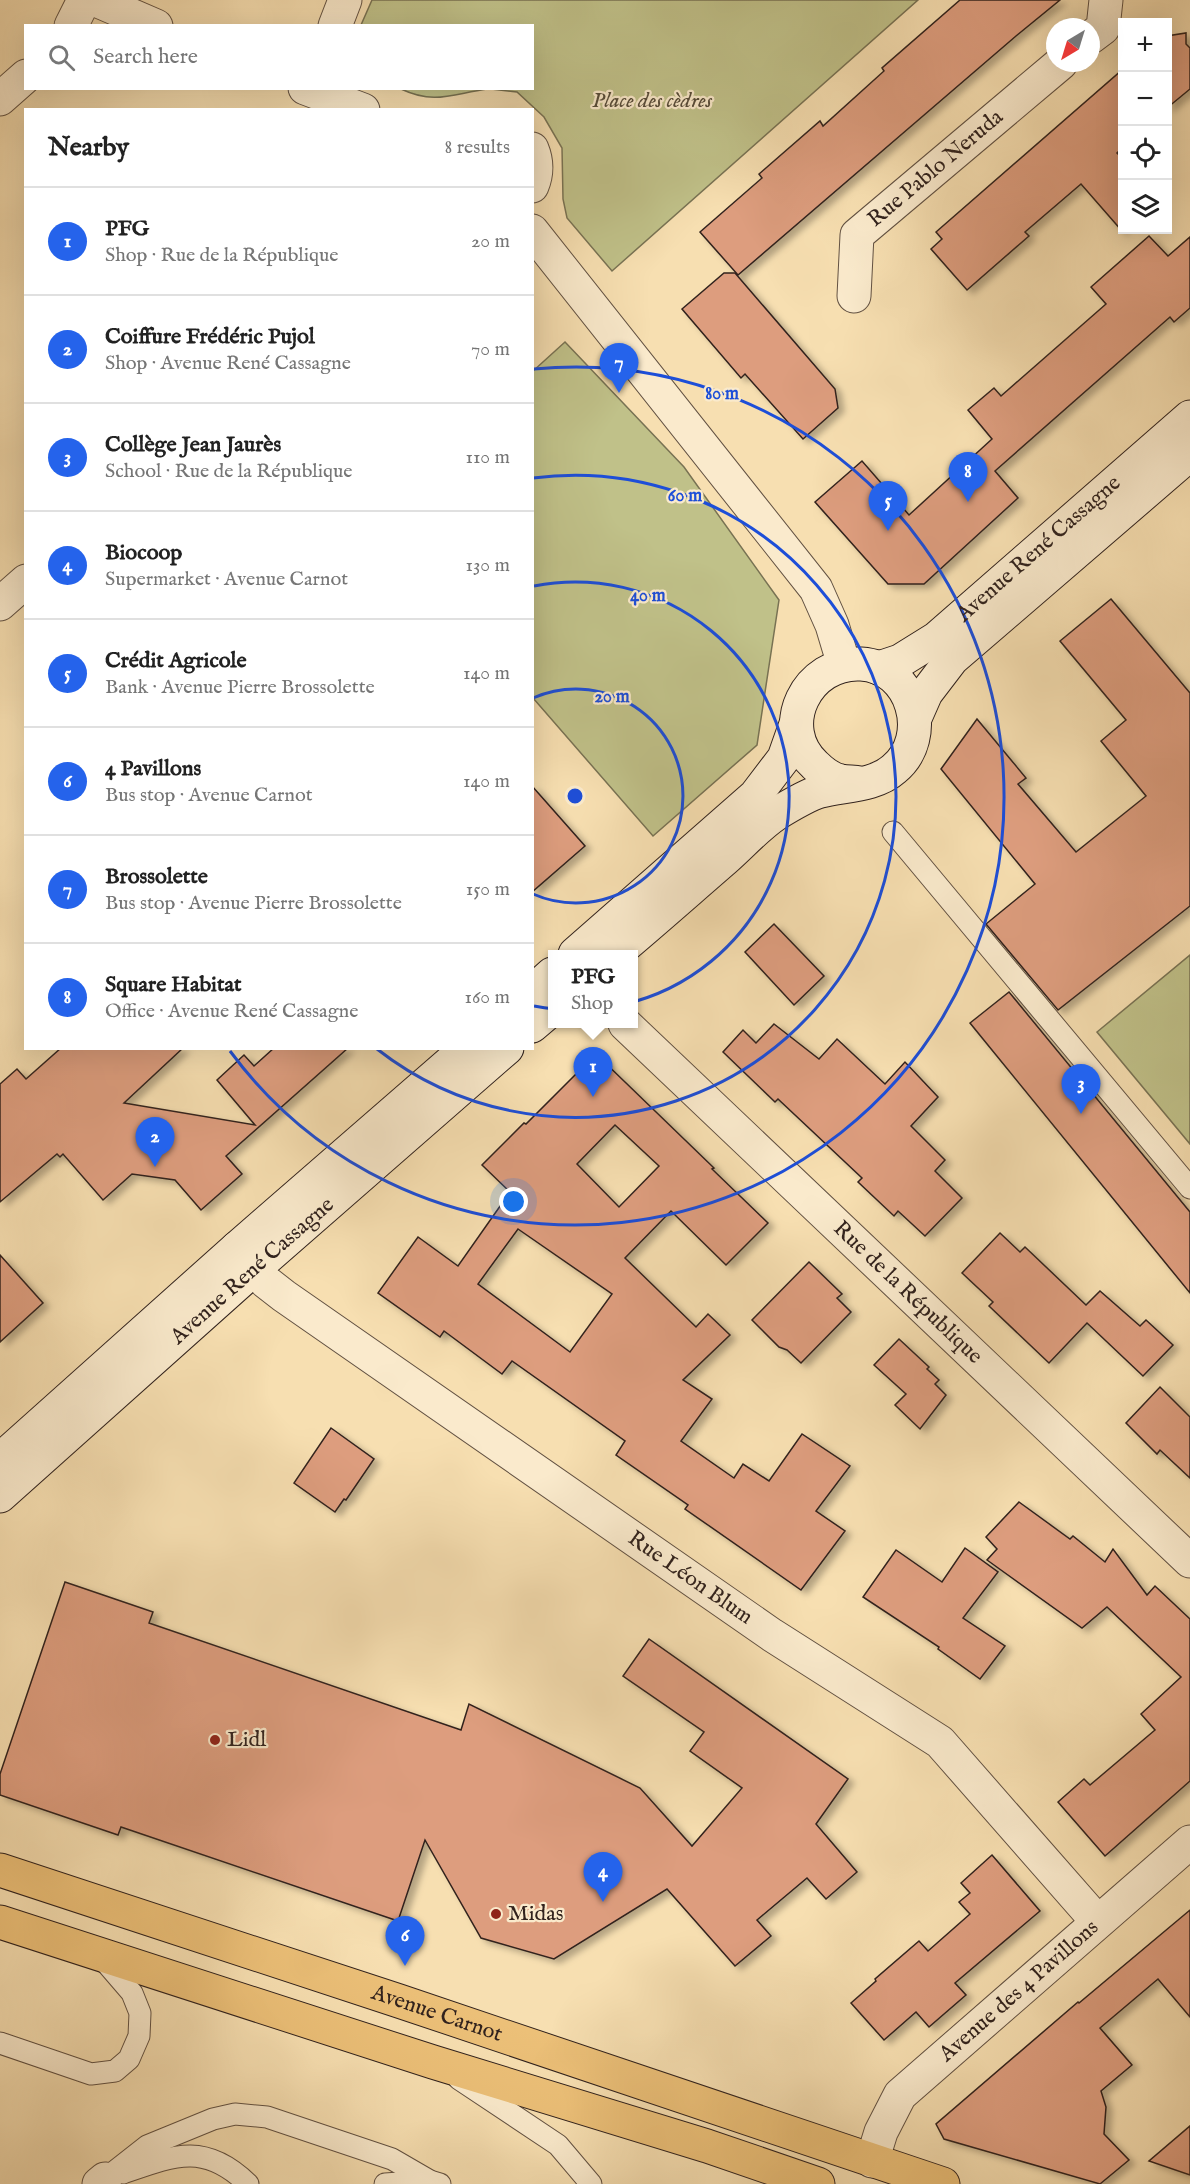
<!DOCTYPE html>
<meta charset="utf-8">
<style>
:root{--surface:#fff;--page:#f6f6f6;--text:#222;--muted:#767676;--line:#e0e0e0;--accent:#2563eb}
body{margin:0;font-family:"IM FELL English",serif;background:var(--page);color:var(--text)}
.controls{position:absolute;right:18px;top:18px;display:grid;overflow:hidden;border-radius:0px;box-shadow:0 6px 24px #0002}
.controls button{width:54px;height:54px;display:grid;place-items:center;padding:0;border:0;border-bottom:2px solid var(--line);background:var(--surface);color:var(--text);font:30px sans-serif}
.compass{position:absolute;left:1046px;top:18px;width:54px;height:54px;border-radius:50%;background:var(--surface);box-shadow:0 6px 24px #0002;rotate:218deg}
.you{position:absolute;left:514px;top:1202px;width:21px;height:21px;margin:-15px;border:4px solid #fff;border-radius:50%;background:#1a73e8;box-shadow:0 0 0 9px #1a73e833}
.badge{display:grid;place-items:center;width:39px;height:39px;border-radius:50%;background:var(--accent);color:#fff;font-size:20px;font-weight:700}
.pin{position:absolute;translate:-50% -50px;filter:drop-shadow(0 2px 3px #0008)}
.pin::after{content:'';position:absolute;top:32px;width:21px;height:18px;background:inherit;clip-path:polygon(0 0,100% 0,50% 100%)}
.popup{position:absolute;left:548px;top:950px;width:90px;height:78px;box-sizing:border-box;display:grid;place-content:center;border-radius:0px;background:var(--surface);filter:drop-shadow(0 2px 4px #0005);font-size:20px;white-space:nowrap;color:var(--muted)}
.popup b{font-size:22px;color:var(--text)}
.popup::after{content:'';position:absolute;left:50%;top:100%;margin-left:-12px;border:12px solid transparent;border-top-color:var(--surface)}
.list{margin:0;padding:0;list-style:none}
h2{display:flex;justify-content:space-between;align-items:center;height:78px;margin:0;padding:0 24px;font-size:26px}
h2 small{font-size:20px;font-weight:400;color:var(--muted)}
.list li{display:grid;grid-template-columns:39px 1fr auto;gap:18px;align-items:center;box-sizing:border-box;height:108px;padding:0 24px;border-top:2px solid var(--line)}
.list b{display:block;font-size:22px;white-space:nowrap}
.list p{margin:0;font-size:20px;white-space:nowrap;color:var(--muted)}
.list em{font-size:20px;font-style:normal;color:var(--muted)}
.icon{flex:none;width:33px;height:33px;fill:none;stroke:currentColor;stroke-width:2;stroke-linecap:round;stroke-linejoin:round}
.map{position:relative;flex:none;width:1190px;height:2184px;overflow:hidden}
.search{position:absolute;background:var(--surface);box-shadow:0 6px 24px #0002;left:24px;top:24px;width:510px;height:66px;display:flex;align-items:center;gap:15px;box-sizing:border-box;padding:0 21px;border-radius:0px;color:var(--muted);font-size:22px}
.panel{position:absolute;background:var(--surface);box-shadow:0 6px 24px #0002;left:24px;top:108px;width:510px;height:942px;border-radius:0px}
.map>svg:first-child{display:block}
.park{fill:#c0c189;stroke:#787253;stroke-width:1.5}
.building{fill:#dd9d7e;stroke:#31221d;stroke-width:1.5;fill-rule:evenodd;filter:url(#shadow)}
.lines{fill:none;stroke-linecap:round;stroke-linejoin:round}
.lane-casing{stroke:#625142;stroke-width:23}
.street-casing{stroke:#625142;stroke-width:35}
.secondary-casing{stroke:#31221d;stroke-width:35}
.primary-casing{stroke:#31221d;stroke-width:35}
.lane{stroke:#faeacc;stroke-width:21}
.street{stroke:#faeacc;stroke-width:33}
.secondary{stroke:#faeacc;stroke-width:33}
.primary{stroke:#ecc078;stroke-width:33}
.ring{fill:none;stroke:#1d4ed8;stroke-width:3}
.poi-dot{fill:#8f2418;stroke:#faeacc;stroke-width:2}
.labels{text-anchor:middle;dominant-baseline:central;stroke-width:4.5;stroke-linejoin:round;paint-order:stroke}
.park-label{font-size:22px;font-style:italic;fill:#554a38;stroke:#faeacc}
.street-label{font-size:22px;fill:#31221d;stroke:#faeacc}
.poi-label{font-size:22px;fill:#31221d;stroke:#faeacc;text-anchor:start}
.centre{fill:#1d4ed8;stroke:#faeacc;stroke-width:3}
.ring-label{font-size:18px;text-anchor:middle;font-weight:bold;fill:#1d4ed8;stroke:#faeacc;stroke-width:4.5;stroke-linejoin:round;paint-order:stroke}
</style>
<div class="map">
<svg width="1190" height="2184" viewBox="0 0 1190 2184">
<defs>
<filter id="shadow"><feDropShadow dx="6" dy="4" stdDeviation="3" flood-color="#0004"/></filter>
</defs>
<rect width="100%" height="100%" fill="#f7dfb1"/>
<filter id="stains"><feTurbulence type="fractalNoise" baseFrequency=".00333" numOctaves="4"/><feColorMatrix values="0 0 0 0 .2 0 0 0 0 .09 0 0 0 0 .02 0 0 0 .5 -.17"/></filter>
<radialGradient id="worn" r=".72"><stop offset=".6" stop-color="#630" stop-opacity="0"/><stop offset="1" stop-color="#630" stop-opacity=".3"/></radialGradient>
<g class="park">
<polygon points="372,0 918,0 612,271 567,218 563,199 562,148 544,117 517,92 491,89 532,88 532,26 361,25"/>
<path d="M401,89H487C452,94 435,105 401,89Z"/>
<polygon points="565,342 684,467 779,600 757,745 653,836 533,698 533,371"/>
<polygon points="1190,955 1190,1144 1097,1032"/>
</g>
<g class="building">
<polygon points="960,0 1060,0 1016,36 738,275 700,232 762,178 759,174 820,121 823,126 884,71 882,68"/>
<polygon points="1186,33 1186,44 1190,48 1190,89 1167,108 1167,36"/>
<polygon points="1122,70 1122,148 1117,153 1122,158 1122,231 1081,184 1025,232 1029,236 967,290 931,249 942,239 936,232"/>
<polygon points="1149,236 1168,256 1190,237 1190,308 1174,322 1170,317 995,471 1018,498 924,584 888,584 815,502 862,461 909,515 992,439 968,410 994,388 1001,396 1106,304 1091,287"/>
<polygon points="724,273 735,273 835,389 838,408 803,439 745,374 741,378 682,309"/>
<polygon points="1111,599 1190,693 1190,906 1058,1010 986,924 1035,884 941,769 977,719 1026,778 1018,784 1076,852 1146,796 1101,741 1126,720 1060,641"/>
<polygon points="532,786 585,846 532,892"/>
<polygon points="774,924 824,976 794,1005 745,952"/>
<polygon points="1009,992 1190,1212 1190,1293 970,1023"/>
<polygon points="774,1024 819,1059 837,1039 885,1084 905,1062 938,1097 911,1126 945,1160 935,1171 962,1198 925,1236 898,1211 894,1216 858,1182 862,1178 778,1099 775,1102 723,1052 743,1030 756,1043"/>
<polygon points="61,1048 183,1048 124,1103 255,1125 217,1080 244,1055 254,1066 274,1048 348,1048 226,1156 242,1174 201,1210 175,1180 132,1174 103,1200 63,1154 60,1157 57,1154 0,1202 0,1084 17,1069 26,1079"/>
<path d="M596,1054L714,1168L712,1169L768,1223L726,1265L671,1211L625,1258L696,1327L708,1314L730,1335L683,1380L712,1399L681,1441L734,1478L743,1464L769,1481L802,1434L850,1466L816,1511L845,1531L801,1590L685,1509L688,1505L616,1455L625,1441L512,1361L502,1374L444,1331L440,1337L378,1293L418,1237L458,1266L510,1192L482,1165L524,1123L526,1124ZM615,1125L659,1166L619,1207L577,1164ZM518,1229L612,1294L570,1352L478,1284Z"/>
<polygon points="1000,1233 1020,1252 1025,1247 1086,1305 1100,1291 1140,1326 1146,1320 1173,1345 1143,1376 1087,1323 1049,1363 989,1306 993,1302 962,1273"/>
<polygon points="0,1255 43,1303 0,1342"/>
<polygon points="809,1262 842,1294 837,1298 851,1312 801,1363 787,1350 779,1347 752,1320"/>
<polygon points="899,1339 929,1367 927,1369 939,1380 935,1384 946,1395 920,1429 895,1405 906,1394 874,1365"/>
<polygon points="1160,1387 1190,1417 1190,1478 1160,1450 1157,1454 1126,1423"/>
<polygon points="331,1428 374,1459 346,1500 344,1499 335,1512 294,1483"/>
<polygon points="1019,1502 1070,1539 1073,1536 1105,1562 1113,1549 1147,1595 1155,1586 1190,1619 1190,1781 1105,1856 1058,1802 1084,1779 1090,1785 1155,1730 1141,1714 1181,1677 1107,1607 1082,1628 987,1560 997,1549 986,1537"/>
<polygon points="965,1548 998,1572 963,1618 1005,1646 980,1679 938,1649 939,1647 863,1597 896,1550 942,1582"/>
<polygon points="65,1582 153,1612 149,1623 461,1730 469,1704 640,1788 692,1846 742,1788 690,1751 704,1732 623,1676 649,1639 848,1779 816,1824 857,1872 826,1899 807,1878 757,1920 771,1936 735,1966 667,1889 554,1959 481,1938 425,1840 398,1921 121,1827 118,1835 0,1795 0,1774"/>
<polygon points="992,1855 1040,1911 955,1983 966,1995 929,2027 916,2012 884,2040 851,2003 876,1981 875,1979 919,1941 928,1951 970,1914 959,1902 970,1893 961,1883"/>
<polygon points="1190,1910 1190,2017 1158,1979 1100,2028 1132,2065 1101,2091 1106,2107 1104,2134 1129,2160 1100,2184 944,2139 936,2124 1078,2002 1079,2003"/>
<polygon points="1190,2126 1190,2175 1149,2161"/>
</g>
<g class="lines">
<g class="lane-casing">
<g id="lane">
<polyline points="893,832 1190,1188"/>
<polyline points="0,2043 91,2074 115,2071 129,2059 139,2036 140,2013 132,1993 101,1957"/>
<polyline points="459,2079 558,2145 591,2184"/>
<path d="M123,2173C174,2155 205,2142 248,2184"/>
<polyline points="105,2179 147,2146 213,2119 235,2114 267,2117 392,2159 430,2181 440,2184"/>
<polyline points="385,2184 430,2181"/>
</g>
</g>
<g class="street-casing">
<g id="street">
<polyline points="96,0 156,26"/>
<polyline points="71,26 84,0"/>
<polyline points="335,26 345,0"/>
<polyline points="1091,37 1103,28 1106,0"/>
<polyline points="305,88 363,110"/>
<polyline points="0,99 26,76"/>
<path d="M532,149C537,161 537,174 532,186"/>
<polyline points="532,231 816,589 832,625 844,665"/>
<path id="s1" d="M854,296L857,235L1061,63"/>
<polyline points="0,604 26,581"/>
<path id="s2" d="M625,1024L1190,1561"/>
<path id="s3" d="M237,1248L266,1282L284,1296L772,1635L940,1742L1097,1921"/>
<path id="s4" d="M872,2161L881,2132L900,2095L1190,1842"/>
<polyline points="99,2184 105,2179"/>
</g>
</g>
<g class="secondary-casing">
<g id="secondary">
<path id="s5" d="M879,668L900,661L937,638L1190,417"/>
<polyline points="915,718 926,693 952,659 1190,454"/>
<polyline points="575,954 755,796 784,758 796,724"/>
<path d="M615,954C652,923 688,891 725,859C742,844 758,826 776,814C789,806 807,795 821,791C845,785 875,786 894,769C933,737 913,667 861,664C807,661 774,727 815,765C822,772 831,779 841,781C847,782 854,782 860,783"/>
<polyline points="532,992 552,974"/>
<polyline points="532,1026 552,1009"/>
<polyline points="0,1460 237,1248 467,1048"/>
<path id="s6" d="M0,1496L254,1269L507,1048"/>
</g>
</g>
<g class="primary-casing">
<g id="primary">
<path id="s7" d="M0,1870L399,2001L943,2184"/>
<polyline points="0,1922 433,2062 707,2146 818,2184"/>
</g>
</g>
<use href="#lane" class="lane"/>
<use href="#street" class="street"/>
<use href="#secondary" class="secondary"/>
<use href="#primary" class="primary"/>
</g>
<g class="ring">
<path d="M533 698A107 107 0 1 1 533 894"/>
<path d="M534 586A214 214 0 1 1 534 1006"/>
<path d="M533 478A321 321 0 1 1 377 1049"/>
<path d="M534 369A429 429 0 1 1 230 1051"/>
</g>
<g class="poi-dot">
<circle cx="215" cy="1740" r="6"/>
<circle cx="496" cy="1914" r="6"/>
</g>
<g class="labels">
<g class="park-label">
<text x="652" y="101">Place des cèdres</text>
</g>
<g class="street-label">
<text stroke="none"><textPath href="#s1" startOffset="164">Rue Pablo Neruda</textPath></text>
<text stroke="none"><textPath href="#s5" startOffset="201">Avenue René Cassagne</textPath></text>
<text stroke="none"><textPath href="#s6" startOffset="338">Avenue René Cassagne</textPath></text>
<text stroke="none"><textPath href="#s2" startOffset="390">Rue de la République</textPath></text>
<text stroke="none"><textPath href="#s3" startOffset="562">Rue Léon Blum</textPath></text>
<text stroke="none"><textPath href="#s4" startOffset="230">Avenue des 4 Pavillons</textPath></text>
<text stroke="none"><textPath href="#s7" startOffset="460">Avenue Carnot</textPath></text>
</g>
<g class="poi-label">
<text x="227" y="1740">Lidl</text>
<text x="508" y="1914">Midas</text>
</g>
</g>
<circle cx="575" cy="796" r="9" class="centre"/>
<g class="ring-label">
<text x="722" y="399">80 m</text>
<text x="685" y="501">60 m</text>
<text x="648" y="601">40 m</text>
<text x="612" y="702">20 m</text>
</g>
<rect width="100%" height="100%" filter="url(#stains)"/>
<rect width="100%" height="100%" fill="url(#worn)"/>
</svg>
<div class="controls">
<button>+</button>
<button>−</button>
<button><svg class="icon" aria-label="locate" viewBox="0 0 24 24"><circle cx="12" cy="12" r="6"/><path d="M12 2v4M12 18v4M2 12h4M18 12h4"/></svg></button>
<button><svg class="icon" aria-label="layers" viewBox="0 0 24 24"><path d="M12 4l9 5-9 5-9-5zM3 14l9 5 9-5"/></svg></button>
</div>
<svg class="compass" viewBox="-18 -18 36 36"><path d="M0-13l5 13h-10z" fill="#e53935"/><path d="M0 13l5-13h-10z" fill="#767676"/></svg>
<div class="you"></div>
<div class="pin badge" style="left:593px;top:1097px">1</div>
<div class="popup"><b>PFG</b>Shop</div>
<div class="pin badge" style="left:155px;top:1167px">2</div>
<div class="pin badge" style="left:1081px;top:1114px">3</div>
<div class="pin badge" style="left:603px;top:1902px">4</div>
<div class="pin badge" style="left:888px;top:531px">5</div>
<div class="pin badge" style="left:405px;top:1966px">6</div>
<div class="pin badge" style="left:619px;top:393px">7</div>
<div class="pin badge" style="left:968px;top:502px">8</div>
<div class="search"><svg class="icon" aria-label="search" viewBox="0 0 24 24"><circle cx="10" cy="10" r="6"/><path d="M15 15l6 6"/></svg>Search here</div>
<section class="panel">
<h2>Nearby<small>8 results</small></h2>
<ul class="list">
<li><span class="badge">1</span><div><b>PFG</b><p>Shop · Rue de la République</p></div><em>20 m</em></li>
<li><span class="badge">2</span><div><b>Coiffure Frédéric Pujol</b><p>Shop · Avenue René Cassagne</p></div><em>70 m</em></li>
<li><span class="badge">3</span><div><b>Collège Jean Jaurès</b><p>School · Rue de la République</p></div><em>110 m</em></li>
<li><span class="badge">4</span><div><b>Biocoop</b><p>Supermarket · Avenue Carnot</p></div><em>130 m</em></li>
<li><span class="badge">5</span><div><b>Crédit Agricole</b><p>Bank · Avenue Pierre Brossolette</p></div><em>140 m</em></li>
<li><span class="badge">6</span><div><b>4 Pavillons</b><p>Bus stop · Avenue Carnot</p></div><em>140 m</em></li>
<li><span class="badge">7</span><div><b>Brossolette</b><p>Bus stop · Avenue Pierre Brossolette</p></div><em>150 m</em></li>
<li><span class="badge">8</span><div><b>Square Habitat</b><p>Office · Avenue René Cassagne</p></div><em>160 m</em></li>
</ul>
</section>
</div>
